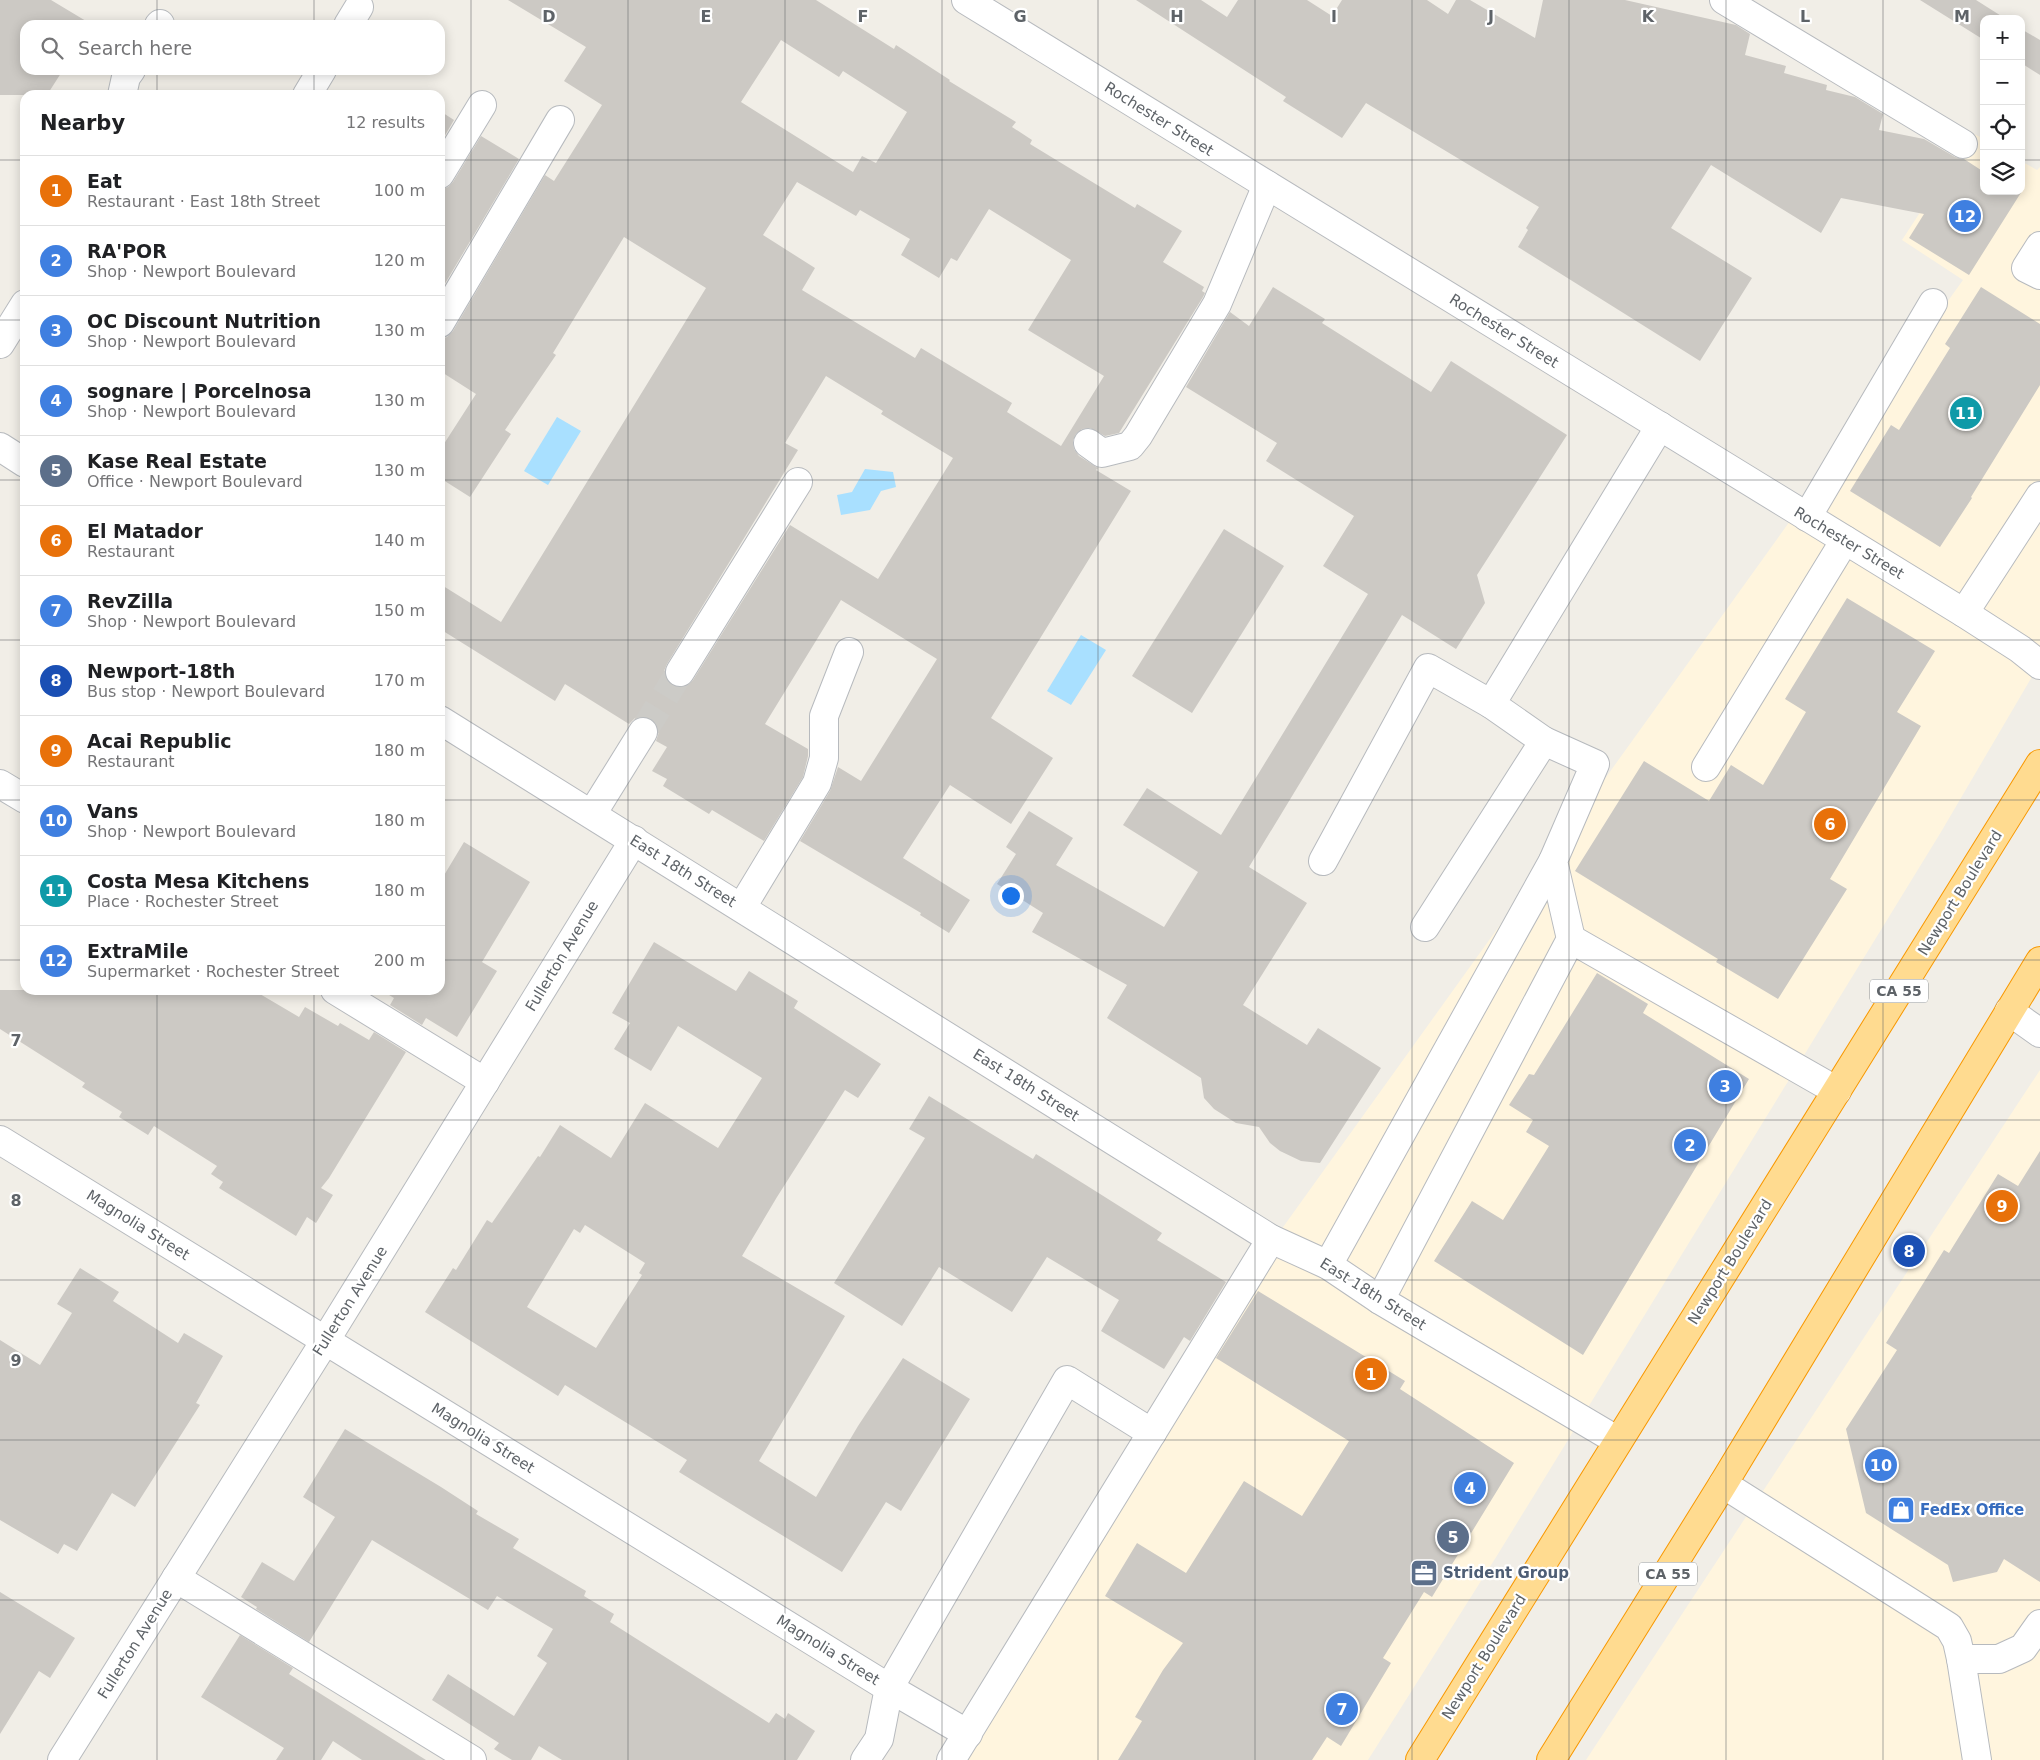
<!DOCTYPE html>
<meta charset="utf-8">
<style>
:root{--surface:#fff;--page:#f6f6f6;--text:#202124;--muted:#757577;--line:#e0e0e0;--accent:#b45309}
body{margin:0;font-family:"DejaVu Sans",sans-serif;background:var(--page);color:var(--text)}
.controls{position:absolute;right:15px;top:15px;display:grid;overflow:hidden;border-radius:10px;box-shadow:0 2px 12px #0003}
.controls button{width:45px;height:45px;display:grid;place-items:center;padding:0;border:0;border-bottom:1px solid var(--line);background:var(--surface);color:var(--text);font:25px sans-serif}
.you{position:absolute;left:1010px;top:895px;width:18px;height:18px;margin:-12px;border:4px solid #fff;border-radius:50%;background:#1a73e8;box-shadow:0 0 0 8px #1a73e833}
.badge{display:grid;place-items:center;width:32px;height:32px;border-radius:50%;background:var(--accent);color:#fff;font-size:16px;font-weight:700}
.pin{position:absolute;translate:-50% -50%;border:2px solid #fff;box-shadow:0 1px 5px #0006}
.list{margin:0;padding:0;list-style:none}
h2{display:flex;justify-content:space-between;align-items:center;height:65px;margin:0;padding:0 20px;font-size:21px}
h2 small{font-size:16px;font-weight:400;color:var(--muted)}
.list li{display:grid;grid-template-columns:32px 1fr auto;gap:15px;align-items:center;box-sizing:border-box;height:70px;padding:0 20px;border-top:1px solid var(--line)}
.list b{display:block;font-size:19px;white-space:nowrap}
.list p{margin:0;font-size:16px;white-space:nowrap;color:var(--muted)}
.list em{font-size:16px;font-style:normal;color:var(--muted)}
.icon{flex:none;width:28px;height:28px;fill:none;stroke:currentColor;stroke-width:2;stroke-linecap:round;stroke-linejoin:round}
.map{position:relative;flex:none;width:2040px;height:1760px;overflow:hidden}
.search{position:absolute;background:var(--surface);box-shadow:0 2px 12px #0003;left:20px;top:20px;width:425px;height:55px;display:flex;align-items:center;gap:12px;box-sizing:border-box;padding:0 18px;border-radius:15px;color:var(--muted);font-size:19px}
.panel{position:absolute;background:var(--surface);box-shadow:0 2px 12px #0003;left:20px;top:90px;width:425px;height:905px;border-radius:15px}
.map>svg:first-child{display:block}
.commercial{fill:#fff5de}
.water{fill:#a9e0ff}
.building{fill:#ccc9c4;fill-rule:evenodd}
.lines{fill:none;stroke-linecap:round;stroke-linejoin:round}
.minor-tunnel{stroke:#cccbc7;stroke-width:28;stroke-dasharray:28 14;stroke-linecap:butt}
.minor-casing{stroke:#b7babe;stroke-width:30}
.highway-casing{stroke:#f89800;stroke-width:30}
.minor{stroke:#fff;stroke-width:28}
.highway{stroke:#ffdb90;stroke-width:28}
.grid{fill:none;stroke:#5e6368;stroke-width:1;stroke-opacity:0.55}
.labels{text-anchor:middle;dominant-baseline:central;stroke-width:4.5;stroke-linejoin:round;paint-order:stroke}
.shield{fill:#fff;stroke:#8e9295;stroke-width:1}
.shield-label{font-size:14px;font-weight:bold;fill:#5e6368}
.street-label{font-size:15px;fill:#5e6368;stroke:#fff}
.shop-label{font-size:15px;font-weight:bold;fill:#366cbe;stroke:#fff;text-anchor:start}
.service-label{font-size:15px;font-weight:bold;fill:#4e5e75;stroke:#fff;text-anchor:start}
.grid-label{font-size:16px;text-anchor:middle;font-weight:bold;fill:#5e6368;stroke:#fff;stroke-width:4.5;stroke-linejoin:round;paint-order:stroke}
</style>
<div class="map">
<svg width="2040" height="1760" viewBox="0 0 2040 1760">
<rect width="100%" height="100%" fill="#f1eee7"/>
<g class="commercial">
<polygon points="1972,133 1984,139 1984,191 2021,191 2021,161 2037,170 2040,167 2040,663 1941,832 1498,1554 1368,1760 952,1760 1253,1269 1963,280 1902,240"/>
<polygon points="2040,1070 2040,1760 1586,1760"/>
</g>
<g class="water">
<polygon points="557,417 581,431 548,485 524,471"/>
<polygon points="865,469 893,472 896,487 881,491 870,510 841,515 837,495 852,492"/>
<polygon points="1081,635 1106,650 1071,705 1047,691"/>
</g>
<g class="building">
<polygon points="0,0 51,0 91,24 25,25 25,70 63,70 47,95 0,95"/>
<path d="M508,0H816L894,49L896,45L950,80L949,81L1016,122L1012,127L1032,140L1030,144L1135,208L1137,204L1182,231L1163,262L1204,287L1202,291L1205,293L1203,297L1119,433L1105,436L1090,428L1082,429L1076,434L1073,441L1074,449L1079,456L1098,468L1096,470L1131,491L991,718L1053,758L1011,824L950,785L903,858L970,900L949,933L920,915L921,913L800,841L830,791L838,767L861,781L937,659L841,600L765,724L808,749V756L803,777L764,841L712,810L709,814L663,786L667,779L652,771L667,747L656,741L659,732L656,724L652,719L643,716L635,718L629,724L565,684L555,701L440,629V584L501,622L706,288L624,237L553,353L556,355L505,430L511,434L470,497L440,478V450L476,394L440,371V339L447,337L453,331L545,175L554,181L602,105L564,81L586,47ZM781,40L839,77L843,71L907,112L876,163L862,156L853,172L741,102ZM797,182L856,216L860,210L910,239L901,255L939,278L951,258L957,261L989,209L1071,260L1028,330L1104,376L1061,446L1007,412L1012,403L921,348L915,358L802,290L815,268L763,235ZM826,376L883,411L881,414L953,458L878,579L790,525L693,680L687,686L679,688L672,685L666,679L664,671L667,664L798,450L785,443Z"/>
<polygon points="1136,0 1201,0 1227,17 1238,0 1307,0 1332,16 1342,0 1427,0 1448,14 1456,0 1470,0 1535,38 1543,0 1625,0 1736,25 1750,34 1745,55 1786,66 1784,73 1827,85 1826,90 1855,97 1883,114 1879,130 1924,139 1955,157 1964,159 1984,172 1984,191 2022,191 1969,275 1909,238 1924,214 1841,198 1821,233 1711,165 1671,228 1752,278 1700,361 1518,247 1528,230 1526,228 1539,207 1366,103 1342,138 1283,101 1286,97"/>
<polygon points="1920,0 1976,0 2006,19 1984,19 1984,40"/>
<polygon points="2021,29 2040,40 2040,75 2021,63"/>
<polygon points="440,111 454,120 440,144"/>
<polygon points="481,136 519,159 440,292 440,190 448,187 453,182"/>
<polygon points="1273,287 1325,319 1322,323 1431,392 1451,361 1567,435 1477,575 1485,603 1456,649 1402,615 1249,867 1307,903 1243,1005 1307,1045 1318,1028 1381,1068 1320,1163 1301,1161 1280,1151 1270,1143 1259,1127 1236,1123 1214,1109 1204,1098 1201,1078 1107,1018 1127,985 1032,932 1043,913 997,884 1016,854 1006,847 1029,811 1073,838 1056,865 1164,927 1198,872 1123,825 1147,788 1221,835 1368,594 1323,566 1354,516 1266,461 1277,443 1186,387 1230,312 1249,326"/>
<polygon points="1981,287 2040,324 2040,385 1971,497 1972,498 1940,547 1850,491 1891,425 1899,430 1950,348 1945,344"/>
<polygon points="1224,529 1284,566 1192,713 1132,676"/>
<polygon points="1847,598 1935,651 1897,712 1921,726 1830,879 1847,889 1778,999 1716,962 1718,959 1575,871 1644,761 1709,801 1731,765 1763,785 1806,712 1785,699"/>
<polygon points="464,842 530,882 482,962 497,971 457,1037 426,1018 422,1025 390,1005 394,998 381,990 440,990 440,882"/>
<path d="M654,942L736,991L749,971L798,1001L794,1008L881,1064L858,1098L845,1090L777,1197L742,1256L845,1316L759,1461L816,1497L858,1426L903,1358L970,1399L901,1511L886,1502L842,1572L679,1472L687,1460L565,1385L558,1396L425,1312L453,1268L456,1270L487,1220L492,1223L538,1156L540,1157L560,1125L611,1158L645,1103L718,1148L762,1078L678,1026L651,1071L614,1049L630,1023L612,1013ZM585,1225L645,1263L639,1273L642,1275L596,1348L527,1307L574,1229L580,1233Z"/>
<polygon points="1597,973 1648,1004 1643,1013 1749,1079 1583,1355 1434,1261 1472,1201 1503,1220 1549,1146 1526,1132 1533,1120 1509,1105 1529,1074 1534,1075"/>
<polygon points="0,990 253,990 299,1017 305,1007 338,1026 340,1023 369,1040 374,1032 406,1052 329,1178 321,1188 333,1195 316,1223 307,1217 296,1236 219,1188 223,1182 211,1174 217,1166 154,1126 148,1135 119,1117 122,1112 82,1087 85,1083 0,1029"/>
<polygon points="929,1096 1033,1159 1036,1154 1089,1187 1162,1233 1157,1240 1226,1282 1190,1341 1184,1337 1164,1369 1101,1331 1119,1300 1047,1257 1012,1312 939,1267 902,1326 834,1283 925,1138 909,1129"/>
<polygon points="2040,1151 2040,1582 2004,1559 1997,1572 1953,1582 1948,1565 1866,1513 1846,1429 1897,1350 1886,1343 1944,1250 1949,1253 1998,1174 2018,1186"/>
<polygon points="80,1268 119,1292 113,1301 178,1343 184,1333 223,1356 196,1403 200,1405 135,1507 112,1493 77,1551 64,1544 58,1554 0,1520 0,1340 40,1365 72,1313 57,1304"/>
<polygon points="1258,1291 1405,1381 1400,1389 1514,1463 1432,1597 1424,1592 1383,1658 1391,1663 1341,1746 1327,1737 1312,1760 1118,1760 1142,1721 1135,1717 1163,1670 1183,1643 1105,1596 1137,1543 1186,1573 1244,1481 1302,1516 1349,1441 1216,1358"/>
<polygon points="345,1429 441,1487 478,1511 476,1514 519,1539 513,1548 586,1591 584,1596 614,1614 610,1622 769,1723 776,1713 785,1719 788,1713 815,1731 797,1760 562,1760 539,1746 531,1760 512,1760 494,1749 499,1743 432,1700 448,1674 514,1716 547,1663 537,1656 553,1629 497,1596 488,1610 372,1540 309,1642 256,1609 257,1607 241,1597 262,1562 294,1581 335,1517 303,1497"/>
<polygon points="0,1592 75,1638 50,1678 39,1671 0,1734"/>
<polygon points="240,1635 293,1668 289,1674 426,1760 362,1760 333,1741 321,1760 276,1760 284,1748 201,1697"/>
</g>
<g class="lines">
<polyline class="minor-tunnel" points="643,732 680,672"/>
<g class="minor-casing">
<g id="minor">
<polyline points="966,0 1964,613 2020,649 2040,665"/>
<polyline points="1724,0 1963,144"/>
<polyline points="159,25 160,24"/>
<polyline points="348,25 359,7"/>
<polyline points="122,95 126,77 131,70"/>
<polyline points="307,95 322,70"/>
<polyline points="440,174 482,105"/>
<polyline points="2040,246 2026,268 2040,275"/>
<polyline points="440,323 560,120"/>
<polyline points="0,344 25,304"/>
<polyline points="1088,443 1102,453 1130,446 1138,436 1217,304 1267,185"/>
<polyline points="0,447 25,463"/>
<polyline points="1807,517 1933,303"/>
<polyline points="1964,613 2040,496"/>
<polyline points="680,672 798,482"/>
<polyline points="440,720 1271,1239 1328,1265 1380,1300 1618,1441"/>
<polyline points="1706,767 1845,540"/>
<polyline points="0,784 25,799"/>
<polyline points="592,814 643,732"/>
<polyline points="1323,861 1428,668 1491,704"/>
<polyline points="742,907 817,783 824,758 824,716 849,652"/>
<polyline points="1425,927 1544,741 1491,704 1660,426"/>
<polyline points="1571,939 1837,1091"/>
<polyline points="335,990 485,1082"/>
<polyline points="2009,1011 2040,1033"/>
<polyline points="0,1140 889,1688 968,1734"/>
<polyline points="1328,1265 1553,861"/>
<polyline points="1380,1300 1571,939 1553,861 1595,764 1544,741"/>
<polyline points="1723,1484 1949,1627 1957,1641 1961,1659 1977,1760"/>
<polyline points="176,1578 472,1760"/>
<polyline points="1961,1659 1999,1659 2023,1648 2040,1624"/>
<polyline points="62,1760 325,1341 634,840"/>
<polyline points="865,1760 879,1739 889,1688 1067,1380 1152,1433"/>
<polyline points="951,1760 1271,1239"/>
</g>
</g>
<g class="highway-casing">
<g id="highway">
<polyline points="1420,1760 2040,764"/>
<polyline points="1551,1760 1723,1484 2040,961"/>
</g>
</g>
<use href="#minor" class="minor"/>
<use href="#highway" class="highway"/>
</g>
<path class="grid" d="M157,0V25M314,0V25M471,0V1760M628,0V1760M785,0V1760M942,0V1760M1098,0V1760M1255,0V1760M1412,0V1760M1569,0V1760M1726,0V1760M1883,0V1760M157,70V95M314,70V95M0,160H25M440,160H1984M2021,160H2040M0,320H25M440,320H2040M0,480H25M440,480H2040M0,640H25M440,640H2040M0,800H25M440,800H2040M0,960H25M440,960H2040M157,990V1760M314,990V1760M0,1120H2040M0,1280H2040M0,1440H2040M0,1600H2040"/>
<defs>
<g id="shop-square" transform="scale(1.4375)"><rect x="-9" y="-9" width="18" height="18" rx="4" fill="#3f7fe0" stroke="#fff"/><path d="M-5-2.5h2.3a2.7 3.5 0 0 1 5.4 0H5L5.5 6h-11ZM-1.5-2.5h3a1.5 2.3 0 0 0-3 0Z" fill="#fff"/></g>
<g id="office-square" transform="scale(1.4375)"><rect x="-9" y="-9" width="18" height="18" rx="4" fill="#5c6f8a" stroke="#fff"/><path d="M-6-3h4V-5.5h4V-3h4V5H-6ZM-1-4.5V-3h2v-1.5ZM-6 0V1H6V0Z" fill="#fff"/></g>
</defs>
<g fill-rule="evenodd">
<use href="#shop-square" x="1901" y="1510"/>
<use href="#office-square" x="1424" y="1573"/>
</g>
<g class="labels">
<g class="shield">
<rect x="1870" y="979.5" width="58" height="23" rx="4"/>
<rect x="1639" y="1562.5" width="58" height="23" rx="4"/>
</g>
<g class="shield-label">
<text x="1899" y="991">CA 55</text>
<text x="1668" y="1574">CA 55</text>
</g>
<g class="street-label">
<text transform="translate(1159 119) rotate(32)">Rochester Street</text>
<text transform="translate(1504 331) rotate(32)">Rochester Street</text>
<text transform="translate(1849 543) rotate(31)">Rochester Street</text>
<text transform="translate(683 871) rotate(32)">East 18th Street</text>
<text transform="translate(1960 893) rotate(-58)">Newport Boulevard</text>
<text transform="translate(562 956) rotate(-59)">Fullerton Avenue</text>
<text transform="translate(1026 1085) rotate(32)">East 18th Street</text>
<text transform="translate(138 1225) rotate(32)">Magnolia Street</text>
<text transform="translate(1730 1262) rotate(-58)">Newport Boulevard</text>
<text transform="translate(1373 1294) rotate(32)">East 18th Street</text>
<text transform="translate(350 1301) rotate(-58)">Fullerton Avenue</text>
<text transform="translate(483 1438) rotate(32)">Magnolia Street</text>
<text transform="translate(135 1644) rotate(-58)">Fullerton Avenue</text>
<text transform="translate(828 1650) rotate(32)">Magnolia Street</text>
<text transform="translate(1484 1657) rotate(-58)">Newport Boulevard</text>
</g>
<g class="shop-label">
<text x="1920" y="1510">FedEx Office</text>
</g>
<g class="service-label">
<text x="1443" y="1573">Strident Group</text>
</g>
</g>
<g class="grid-label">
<text x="549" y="22">D</text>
<text x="706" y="22">E</text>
<text x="863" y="22">F</text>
<text x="1020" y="22">G</text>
<text x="1177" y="22">H</text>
<text x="1334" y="22">I</text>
<text x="1491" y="22">J</text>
<text x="1648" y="22">K</text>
<text x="1805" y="22">L</text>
<text x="1962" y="22">M</text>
<text x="16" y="1046">7</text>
<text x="16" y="1206">8</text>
<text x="16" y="1366">9</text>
</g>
</svg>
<div class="controls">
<button>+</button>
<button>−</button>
<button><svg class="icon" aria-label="locate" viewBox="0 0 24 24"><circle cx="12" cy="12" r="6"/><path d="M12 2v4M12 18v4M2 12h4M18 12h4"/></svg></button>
<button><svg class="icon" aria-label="layers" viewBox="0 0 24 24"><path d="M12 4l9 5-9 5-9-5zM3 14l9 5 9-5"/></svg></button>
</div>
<div class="you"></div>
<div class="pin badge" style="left:1371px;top:1374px;background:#e8710a">1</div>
<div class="pin badge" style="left:1690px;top:1145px;background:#3f7fe0">2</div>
<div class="pin badge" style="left:1725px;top:1086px;background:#3f7fe0">3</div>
<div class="pin badge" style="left:1470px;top:1488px;background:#3f7fe0">4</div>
<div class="pin badge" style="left:1453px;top:1537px;background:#5c6f8a">5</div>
<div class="pin badge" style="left:1830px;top:824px;background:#e8710a">6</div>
<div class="pin badge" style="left:1342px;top:1709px;background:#3f7fe0">7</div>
<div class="pin badge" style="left:1909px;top:1251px;background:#1a4fb4">8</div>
<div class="pin badge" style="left:2002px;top:1206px;background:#e8710a">9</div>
<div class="pin badge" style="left:1881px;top:1465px;background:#3f7fe0">10</div>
<div class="pin badge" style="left:1966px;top:413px;background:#0f9aa8">11</div>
<div class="pin badge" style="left:1965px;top:216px;background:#3f7fe0">12</div>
<div class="search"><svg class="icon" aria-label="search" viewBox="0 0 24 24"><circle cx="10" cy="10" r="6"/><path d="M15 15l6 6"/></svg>Search here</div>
<section class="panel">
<h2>Nearby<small>12 results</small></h2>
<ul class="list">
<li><span class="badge" style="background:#e8710a">1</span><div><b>Eat</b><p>Restaurant · East 18th Street</p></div><em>100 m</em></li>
<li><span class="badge" style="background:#3f7fe0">2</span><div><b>RA'POR</b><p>Shop · Newport Boulevard</p></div><em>120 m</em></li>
<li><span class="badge" style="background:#3f7fe0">3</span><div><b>OC Discount Nutrition</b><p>Shop · Newport Boulevard</p></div><em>130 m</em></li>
<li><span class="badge" style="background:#3f7fe0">4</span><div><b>sognare | Porcelnosa</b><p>Shop · Newport Boulevard</p></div><em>130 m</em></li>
<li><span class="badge" style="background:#5c6f8a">5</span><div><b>Kase Real Estate</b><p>Office · Newport Boulevard</p></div><em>130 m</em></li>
<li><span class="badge" style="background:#e8710a">6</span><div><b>El Matador</b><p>Restaurant</p></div><em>140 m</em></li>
<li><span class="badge" style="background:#3f7fe0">7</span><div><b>RevZilla</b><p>Shop · Newport Boulevard</p></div><em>150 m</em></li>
<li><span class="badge" style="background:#1a4fb4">8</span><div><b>Newport-18th</b><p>Bus stop · Newport Boulevard</p></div><em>170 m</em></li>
<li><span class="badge" style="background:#e8710a">9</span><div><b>Acai Republic</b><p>Restaurant</p></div><em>180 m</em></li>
<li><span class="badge" style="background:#3f7fe0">10</span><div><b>Vans</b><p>Shop · Newport Boulevard</p></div><em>180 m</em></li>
<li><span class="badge" style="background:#0f9aa8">11</span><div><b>Costa Mesa Kitchens</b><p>Place · Rochester Street</p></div><em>180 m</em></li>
<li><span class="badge" style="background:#3f7fe0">12</span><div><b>ExtraMile</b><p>Supermarket · Rochester Street</p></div><em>200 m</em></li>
</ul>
</section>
</div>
